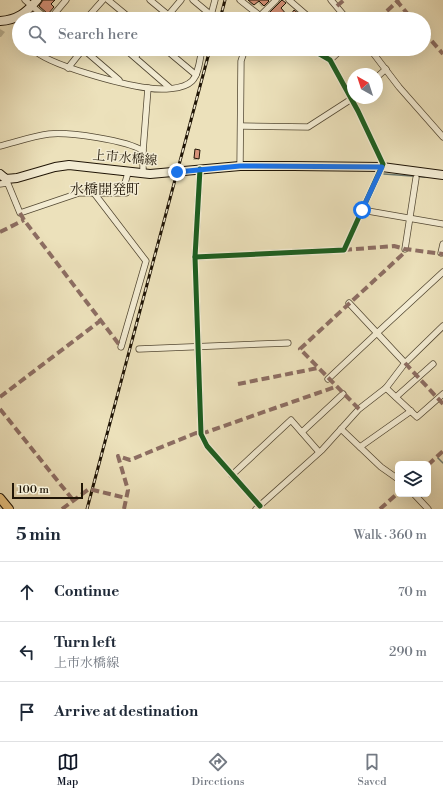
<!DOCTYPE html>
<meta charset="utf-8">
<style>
:root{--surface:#fff;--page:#f6f6f7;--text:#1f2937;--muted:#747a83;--line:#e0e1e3;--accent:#111827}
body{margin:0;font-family:"Libre Bodoni","Noto Serif JP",serif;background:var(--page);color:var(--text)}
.controls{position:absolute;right:12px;bottom:12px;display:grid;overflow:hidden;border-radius:6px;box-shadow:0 4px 16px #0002}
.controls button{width:36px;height:36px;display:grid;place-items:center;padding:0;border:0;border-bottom:1px solid var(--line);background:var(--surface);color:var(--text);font:20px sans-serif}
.compass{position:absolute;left:347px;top:68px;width:36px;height:36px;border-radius:50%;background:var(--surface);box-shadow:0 4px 16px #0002;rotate:321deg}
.scale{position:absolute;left:12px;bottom:10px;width:71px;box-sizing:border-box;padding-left:4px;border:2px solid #201506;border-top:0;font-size:11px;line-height:14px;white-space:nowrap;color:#201506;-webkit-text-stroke:3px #f3ecd3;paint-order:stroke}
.stop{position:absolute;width:12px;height:12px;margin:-9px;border:3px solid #1a73e8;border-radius:50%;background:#fff}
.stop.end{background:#1a73e8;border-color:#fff;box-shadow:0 1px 4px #0008}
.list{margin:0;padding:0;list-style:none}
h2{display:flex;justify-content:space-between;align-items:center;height:52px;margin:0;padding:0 16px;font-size:17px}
h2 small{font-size:13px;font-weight:400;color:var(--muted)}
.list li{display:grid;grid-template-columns:26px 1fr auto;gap:12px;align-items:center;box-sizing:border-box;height:60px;padding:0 16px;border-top:1px solid var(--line)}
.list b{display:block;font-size:15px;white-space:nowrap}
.list p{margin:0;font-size:13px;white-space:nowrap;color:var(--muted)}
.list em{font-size:13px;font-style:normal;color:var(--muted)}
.icon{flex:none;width:22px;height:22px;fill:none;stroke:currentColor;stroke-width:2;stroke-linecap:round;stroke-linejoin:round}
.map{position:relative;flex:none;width:443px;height:509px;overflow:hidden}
.search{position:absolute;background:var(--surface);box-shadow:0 4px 16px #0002;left:12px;right:12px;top:12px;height:44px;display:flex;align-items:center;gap:10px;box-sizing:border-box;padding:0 14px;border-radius:22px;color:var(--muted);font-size:15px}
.sheet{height:232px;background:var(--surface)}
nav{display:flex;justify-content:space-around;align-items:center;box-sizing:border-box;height:56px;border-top:1px solid var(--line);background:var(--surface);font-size:11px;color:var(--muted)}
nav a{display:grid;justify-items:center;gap:2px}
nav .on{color:var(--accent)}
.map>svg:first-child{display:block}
.shadow{fill:#0003}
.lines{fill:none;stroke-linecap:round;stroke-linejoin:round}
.stream{stroke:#6a7971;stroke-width:1.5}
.building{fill:#d69279;stroke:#201506}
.street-casing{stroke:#534833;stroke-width:7}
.secondary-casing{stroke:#201506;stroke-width:10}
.primary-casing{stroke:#201506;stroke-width:10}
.street{stroke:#f3ecd3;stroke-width:5.5}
.secondary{stroke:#f3ecd3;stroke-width:8}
.primary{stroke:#e6c07e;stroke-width:8}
.rail-casing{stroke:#201506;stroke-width:3}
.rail{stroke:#f3ecd3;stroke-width:1.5;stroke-dasharray:4.5;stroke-linecap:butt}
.quiet{stroke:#8d6e63;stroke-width:4;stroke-dasharray:8 4;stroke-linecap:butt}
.cycleway-casing{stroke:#f3ecd3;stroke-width:8}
.cycleway{stroke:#1b5e20;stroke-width:5}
.route{stroke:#1a73e8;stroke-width:5}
.labels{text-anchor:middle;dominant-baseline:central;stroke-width:3;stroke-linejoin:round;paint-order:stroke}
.street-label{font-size:13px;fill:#201506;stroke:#f3ecd3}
.neighbourhood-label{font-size:14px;fill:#201506;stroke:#f3ecd3}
</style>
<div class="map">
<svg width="443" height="509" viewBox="0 0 443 509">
<rect width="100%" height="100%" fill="#ece1bb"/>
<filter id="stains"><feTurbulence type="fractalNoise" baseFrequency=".005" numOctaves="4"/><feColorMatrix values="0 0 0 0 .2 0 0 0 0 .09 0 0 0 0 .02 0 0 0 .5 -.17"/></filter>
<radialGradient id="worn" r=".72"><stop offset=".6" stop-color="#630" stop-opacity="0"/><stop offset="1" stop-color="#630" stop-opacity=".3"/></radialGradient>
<g class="shadow">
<polygon points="45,0 54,0 50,4 53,7 44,17 36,10"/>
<polygon points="252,0 267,0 268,1 262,7 257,1 251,6 248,3"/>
<polygon points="278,0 282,0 285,3 279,8 279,19 267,19 266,18 279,3"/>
<polygon points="0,29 5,32 1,37 0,37"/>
<polygon points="196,150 198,159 196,160 193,160"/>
</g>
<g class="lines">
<g class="stream">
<polyline points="384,174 425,177"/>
<polyline points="438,458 443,463"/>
</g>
</g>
<g class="building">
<polygon points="43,0 55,0 51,4 54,7 48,14 39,6"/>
<polygon points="248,0 268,0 269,1 264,6 259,1 254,5"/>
<polygon points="282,0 286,3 281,8 287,15 282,19 270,19 266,16"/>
<polygon points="294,10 299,14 295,19 292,19 289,17"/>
<polygon points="34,13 39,19 26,19"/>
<polygon points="195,149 200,150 199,159 194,158"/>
</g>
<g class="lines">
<g class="street-casing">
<g id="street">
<polyline points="25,0 47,19"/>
<polyline points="108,0 131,19"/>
<polyline points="150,0 173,19"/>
<polyline points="193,0 211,15"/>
<polyline points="240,0 264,19"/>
<polyline points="289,0 311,19"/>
<polyline points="331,0 347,19"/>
<polyline points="50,19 66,0"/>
<polyline points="86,19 103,0"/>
<polyline points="165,19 181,0"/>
<polyline points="210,19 215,0"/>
<polyline points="257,19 276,0"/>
<path d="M33,49C47,65 124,85 148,88C160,90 183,90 192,81C199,74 200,58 202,49"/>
<polyline points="83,49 119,80"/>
<polyline points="125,49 170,88"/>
<polyline points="165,49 196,75"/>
<polyline points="370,49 399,87 443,137"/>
<polyline points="135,57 141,49"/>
<polyline points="330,60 342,49"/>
<polyline points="68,68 83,49"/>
<polyline points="377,77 386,69"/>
<polyline points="241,126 308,127 353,98"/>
<path d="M0,146C16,142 33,136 49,134C69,132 127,140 143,151V174"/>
<polyline points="143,151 148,88"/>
<polyline points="240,166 241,61 245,49"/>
<polyline points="200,169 195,257 201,434 207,446 260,506"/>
<polyline points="6,179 20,213 79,193 126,193 125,183 128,173"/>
<polyline points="0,184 7,183"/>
<polyline points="94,193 146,261 121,347"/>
<polyline points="362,210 443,224"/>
<polyline points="405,249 416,178"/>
<polyline points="441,253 443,244"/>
<polyline points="195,257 344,250 383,164 358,111 330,60 311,49"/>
<polyline points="349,303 377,333 443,272"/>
<polyline points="139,349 288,343"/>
<polyline points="328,379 377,333 405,363"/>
<polyline points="386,388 417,417 443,394"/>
<polyline points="396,397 433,364"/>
<polyline points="341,429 381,467 398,479"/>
<polyline points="302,432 343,394"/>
<polyline points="360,447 411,411"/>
<polyline points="232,475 291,420 319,452"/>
<polyline points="414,494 428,509"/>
<polyline points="256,509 322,450 359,409 386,388 405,363 443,326"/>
</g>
</g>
<g class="secondary-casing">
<g id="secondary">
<path d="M0,21C17,20 26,13 37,0"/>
<polyline points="0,174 6,179 17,178 55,167 69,165 150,174 240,166 294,166 382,167 443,175"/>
</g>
</g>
<g class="primary-casing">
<polyline id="primary" points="0,498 9,509"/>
</g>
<use href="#street" class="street"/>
<use href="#secondary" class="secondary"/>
<use href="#primary" class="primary"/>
<g class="rail-casing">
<g id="rail">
<polyline points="220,19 225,0"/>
<polyline points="87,509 210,49"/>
</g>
</g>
<use href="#rail" class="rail"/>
<g class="quiet">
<polyline points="396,0 412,19"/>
<polyline points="337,6 344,0"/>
<polyline points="378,19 399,0"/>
<polyline points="424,32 443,54"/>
<polyline points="20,213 24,220 121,347"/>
<polyline points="0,232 24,220"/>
<polyline points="344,250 394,246 405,249 443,254"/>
<polyline points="405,363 443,404"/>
<polyline points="238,384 318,368"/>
<polyline points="0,397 100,321"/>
<polyline points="0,409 73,500"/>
<polyline points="359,409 300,349 404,253 405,249"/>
<polyline points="428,465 443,451"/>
<polyline points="62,509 89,489 126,498"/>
<polyline points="124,509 128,490 118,456 130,460 196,433 201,434 335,387"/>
<polyline points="380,509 398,493"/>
</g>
<g class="cycleway-casing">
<g id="cycleway">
<polyline points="200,169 195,257 201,434 207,446 260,506"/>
<polyline points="195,257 344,250 383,164 358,111 330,60 311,49"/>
</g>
</g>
<use href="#cycleway" class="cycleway"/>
</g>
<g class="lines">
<polyline class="route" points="177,172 240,166 382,167 362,210"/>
</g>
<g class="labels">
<g class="street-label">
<text transform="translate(125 158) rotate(5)">上市水橋線</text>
</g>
<g class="neighbourhood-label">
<text x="105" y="190">水橋開発町</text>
</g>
</g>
<rect width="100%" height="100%" filter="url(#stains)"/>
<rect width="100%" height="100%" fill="url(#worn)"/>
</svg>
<div class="controls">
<button><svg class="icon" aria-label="layers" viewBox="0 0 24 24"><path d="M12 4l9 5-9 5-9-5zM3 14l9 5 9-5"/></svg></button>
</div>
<svg class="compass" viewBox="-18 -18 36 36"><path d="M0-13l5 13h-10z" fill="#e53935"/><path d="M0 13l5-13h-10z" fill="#747a83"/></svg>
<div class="scale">100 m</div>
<div class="stop" style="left:362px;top:210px"></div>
<div class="stop end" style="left:177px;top:172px"></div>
<div class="search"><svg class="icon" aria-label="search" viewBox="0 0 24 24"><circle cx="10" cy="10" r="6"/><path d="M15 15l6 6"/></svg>Search here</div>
</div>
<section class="sheet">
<h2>5 min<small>Walk · 360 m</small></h2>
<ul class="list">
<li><svg class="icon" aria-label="ahead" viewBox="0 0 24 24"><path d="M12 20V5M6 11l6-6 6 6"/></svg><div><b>Continue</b></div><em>70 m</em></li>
<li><svg class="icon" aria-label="left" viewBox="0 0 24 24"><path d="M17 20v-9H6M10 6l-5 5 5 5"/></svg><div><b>Turn left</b><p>上市水橋線</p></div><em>290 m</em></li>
<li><svg class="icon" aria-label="arrive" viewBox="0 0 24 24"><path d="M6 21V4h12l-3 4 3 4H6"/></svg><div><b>Arrive at destination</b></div></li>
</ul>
</section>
<nav>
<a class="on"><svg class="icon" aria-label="map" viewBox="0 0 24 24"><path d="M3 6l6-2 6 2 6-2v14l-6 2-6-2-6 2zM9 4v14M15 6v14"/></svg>Map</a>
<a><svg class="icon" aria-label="directions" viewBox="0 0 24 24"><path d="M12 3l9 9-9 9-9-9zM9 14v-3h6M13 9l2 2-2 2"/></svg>Directions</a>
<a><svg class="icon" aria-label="saved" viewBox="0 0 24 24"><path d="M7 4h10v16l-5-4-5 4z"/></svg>Saved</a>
</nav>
